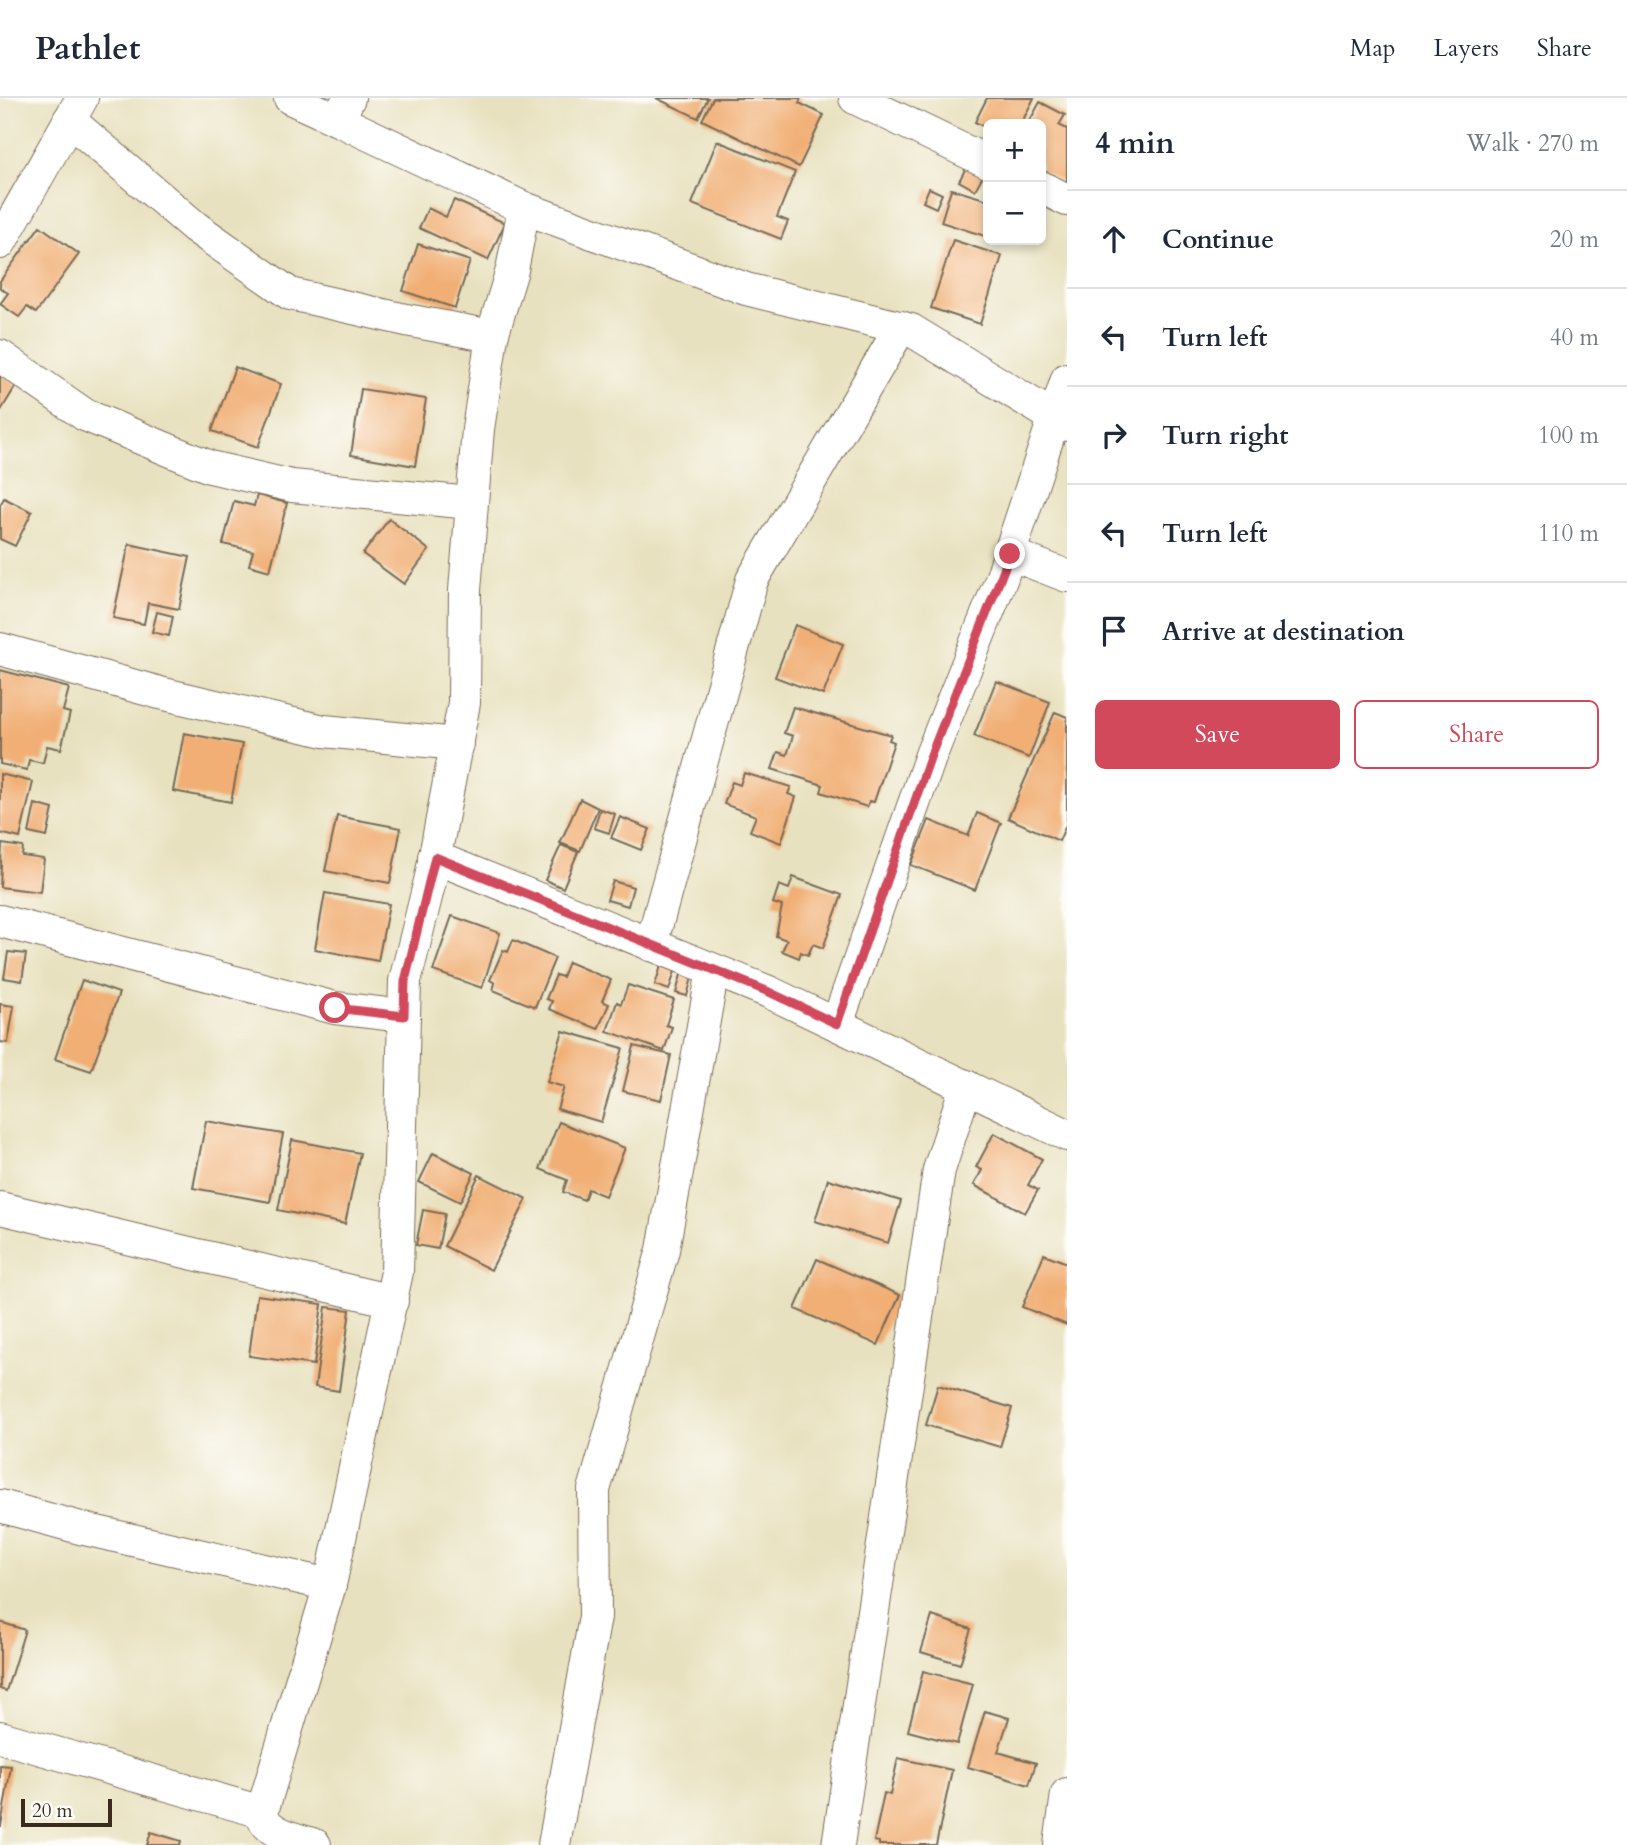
<!DOCTYPE html>
<meta charset="utf-8">
<style>
:root{--surface:#fff;--page:#f2f2f3;--text:#1f2937;--muted:#747a83;--line:#e0e1e3;--accent:#d1495b}
body{margin:0;font-family:Cardo,serif;background:var(--page);color:var(--text)}
.controls{position:absolute;right:21px;top:21px;display:grid;overflow:hidden;border-radius:10px;box-shadow:0 4px 10px #0003}
.controls button{width:63px;height:63px;display:grid;place-items:center;padding:0;border:0;border-bottom:2px solid var(--line);background:var(--surface);color:var(--text);font:35px sans-serif}
.scale{position:absolute;left:21px;bottom:18px;width:91px;box-sizing:border-box;padding-left:7px;border:4px solid #3b2a1e;border-top:0;font-size:19px;line-height:24px;white-space:nowrap;color:#3b2a1e;-webkit-text-stroke:5px #fdfcf7;paint-order:stroke}
.stop{position:absolute;width:21px;height:21px;margin:-16px;border:5px solid #d1495b;border-radius:50%;background:#fff}
.stop.end{background:#d1495b;border-color:#fff;box-shadow:0 2px 7px #0008}
.list{margin:0;padding:0;list-style:none}
h2{display:flex;justify-content:space-between;align-items:center;height:91px;margin:0;padding:0 28px;font-size:30px}
h2 small{font-size:23px;font-weight:400;color:var(--muted)}
.list li{display:grid;grid-template-columns:46px 1fr auto;gap:21px;align-items:center;box-sizing:border-box;height:98px;padding:0 28px;border-top:2px solid var(--line)}
.list b{display:block;font-size:26px;white-space:nowrap}
.list em{font-size:23px;font-style:normal;color:var(--muted)}
.actions{display:flex;gap:14px;padding:21px 28px}
.actions a{flex:1;padding:16px 0;border:2px solid var(--accent);border-radius:10px;text-align:center;font-size:24px;color:var(--accent)}
.actions .main{background:var(--accent);color:#fff}
.icon{flex:none;width:38px;height:38px;fill:none;stroke:currentColor;stroke-width:2;stroke-linecap:round;stroke-linejoin:round}
.map{position:relative;flex:none;width:1067px;height:1747px;overflow:hidden}
header{display:flex;align-items:center;gap:42px;box-sizing:border-box;height:98px;padding:0 35px;background:var(--surface);border-bottom:2px solid var(--line)}
header strong{font-size:33px}
nav{display:flex;gap:38px;margin-inline-start:auto;font-size:24px}
main{display:flex}
aside{flex:1;background:var(--surface)}
.map>svg:first-child{display:block}
.building{fill:#f1af74}
.lines{fill:none;stroke-linecap:round;stroke-linejoin:round}
.minor-casing{stroke:#786a56;stroke-width:34}
.minor{stroke:#fff;stroke-width:32}
.route{stroke:#d1495b;stroke-width:9}
</style>
<header>
<strong>Pathlet</strong>
<nav><a>Map</a><a>Layers</a><a>Share</a></nav>
</header>
<main>
<div class="map">
<svg width="1067" height="1747" viewBox="0 0 1067 1747">
<rect width="100%" height="100%" fill="#fdfcf7"/>
<filter id="ink" filterUnits="userSpaceOnUse"><feTurbulence type="fractalNoise" baseFrequency=".0143" numOctaves="2"/><feDisplacementMap in="SourceGraphic" scale="14" xChannelSelector="R" yChannelSelector="G"/><feConvolveMatrix kernelMatrix="1 2 1 2 8 2 1 2 1" color-interpolation-filters="sRGB"/></filter>
<filter id="wash" filterUnits="userSpaceOnUse"><feTurbulence type="fractalNoise" baseFrequency=".00686" numOctaves="4" result="noise"/><feDisplacementMap in="SourceGraphic" scale="28" xChannelSelector="R" yChannelSelector="G"/><feGaussianBlur stdDeviation="1.57" result="paint"/><feColorMatrix in="noise" values="0 0 0 0 0 0 0 0 0 0 0 0 0 0 0 0 0 1.4 0 .05"/><feComposite in="paint" operator="in"/></filter>
<g filter="url(#wash)">
<rect width="100%" height="100%" fill="#e8e1bf"/>
<g id="blocks">
<g class="building">
<polygon points="656,0 708,0 698,20"/>
<polygon points="713,0 801,0 799,5 824,17 799,69 702,22"/>
<polygon points="987,0 1034,0 1021,26 988,26 988,31 975,24"/>
<polygon points="1040,4 1065,17 1059,27 1067,31 1067,86 1041,72 1041,26 1028,26"/>
<polygon points="717,43 795,74 777,119 788,123 781,141 692,106"/>
<polygon points="968,66 985,74 975,92 959,83"/>
<polygon points="929,90 942,96 936,110 923,104"/>
<polygon points="951,91 988,102 988,139 941,124"/>
<polygon points="454,102 505,125 488,162 419,130 428,110 446,119"/>
<polygon points="40,128 79,156 36,215 27,209 19,219 0,206 8,195 0,190 0,183"/>
<polygon points="953,142 1002,158 980,226 931,210"/>
<polygon points="418,146 470,163 455,210 403,193"/>
<polygon points="235,269 281,286 258,349 212,333"/>
<polygon points="0,276 17,286 0,314"/>
<polygon points="361,291 426,301 415,368 351,357"/>
<polygon points="257,397 287,405 270,473 249,467 253,453 223,446 234,403 254,408"/>
<polygon points="4,400 32,414 15,448 0,441 0,407"/>
<polygon points="389,421 429,452 404,486 363,456"/>
<polygon points="129,446 190,459 179,511 148,505 144,526 113,520"/>
<polygon points="157,514 173,518 169,538 152,534"/>
<polygon points="795,527 843,546 823,597 775,579"/>
<polygon points="0,572 69,590 63,613 70,615 61,651 47,648 43,665 29,662 27,672 0,666"/>
<polygon points="996,583 1050,604 1029,660 974,638"/>
<polygon points="793,609 891,637 889,642 894,644 874,704 869,703 867,709 821,694 823,687 772,671 778,654 787,657 793,638 784,635"/>
<polygon points="1055,614 1067,619 1067,725 1059,743 1008,720"/>
<polygon points="184,635 242,646 231,704 173,693"/>
<polygon points="744,675 791,689 788,696 796,699 781,745 750,733 756,718 724,706 732,684 740,687"/>
<polygon points="0,676 33,684 20,740 0,735"/>
<polygon points="580,701 598,710 580,753 560,745"/>
<polygon points="35,706 53,711 47,739 29,735"/>
<polygon points="600,711 615,716 609,735 594,730"/>
<polygon points="977,715 1001,725 975,792 911,767 929,722 968,738"/>
<polygon points="337,718 401,730 390,785 325,773"/>
<polygon points="620,719 650,731 641,752 611,740"/>
<polygon points="2,746 23,749 22,758 44,761 40,794 0,789"/>
<polygon points="561,747 578,754 563,790 545,782"/>
<polygon points="793,779 842,797 823,850 813,846 808,857 801,854 799,860 782,853 787,842 776,838 782,808 773,805 779,787 789,791"/>
<polygon points="613,783 633,789 628,808 607,802"/>
<polygon points="325,795 389,806 378,863 315,851"/>
<polygon points="452,818 500,835 482,890 433,873"/>
<polygon points="513,842 555,860 535,909 493,892 495,885 490,882 503,852 508,854"/>
<polygon points="8,854 26,856 22,883 4,880"/>
<polygon points="568,864 611,882 602,903 609,906 598,931 549,911 552,903 546,901 556,877 562,879"/>
<polygon points="662,865 676,870 669,892 655,887"/>
<polygon points="682,873 693,876 687,898 676,895"/>
<polygon points="82,882 119,895 91,973 55,961"/>
<polygon points="628,887 674,902 666,927 672,929 664,953 607,933 617,904 621,906"/>
<polygon points="0,906 14,908 8,945 0,944"/>
<polygon points="563,933 623,950 601,1024 557,1011 564,989 547,984"/>
<polygon points="634,948 671,957 661,1002 623,993"/>
<polygon points="206,1023 283,1036 270,1104 193,1090"/>
<polygon points="559,1024 625,1050 605,1098 588,1091 584,1102 563,1094 567,1082 540,1071"/>
<polygon points="994,1035 1042,1061 1028,1087 1038,1092 1025,1115 974,1087 982,1072 976,1069"/>
<polygon points="292,1042 360,1055 345,1126 278,1112"/>
<polygon points="433,1055 474,1075 460,1104 419,1084"/>
<polygon points="479,1077 527,1101 491,1172 444,1148"/>
<polygon points="828,1081 901,1103 888,1145 815,1123"/>
<polygon points="423,1112 445,1116 438,1151 416,1147"/>
<polygon points="1044,1156 1067,1165 1067,1227 1022,1209"/>
<polygon points="817,1161 900,1197 878,1247 795,1211"/>
<polygon points="257,1197 322,1206 314,1267 249,1258"/>
<polygon points="326,1209 350,1212 339,1293 315,1289"/>
<polygon points="938,1287 1012,1310 1000,1349 926,1327"/>
<polygon points="932,1518 971,1531 960,1566 921,1554"/>
<polygon points="0,1524 25,1532 6,1593 0,1591"/>
<polygon points="923,1573 973,1586 957,1646 908,1633"/>
<polygon points="985,1613 1009,1620 998,1654 1036,1665 1029,1687 968,1669"/>
<polygon points="898,1660 952,1672 936,1747 879,1747 879,1744 874,1743 884,1695 890,1697"/>
<polygon points="0,1667 11,1668 1,1728 0,1728"/>
<polygon points="151,1734 181,1743 180,1747 147,1747"/>
</g>
</g>
</g>
<g filter="url(#ink)">
<use href="#blocks" fill-opacity="0" stroke="#786a56" stroke-width="2"/>
<g class="lines">
<g class="minor-casing">
<g id="minor">
<polyline points="290,0 338,22"/>
<polyline points="349,0 338,22 524,110 512,172 492,238 478,331 465,492 464,605 431,779 405,883 404,918"/>
<polyline points="855,0 988,64"/>
<polyline points="69,22 195,129 290,196 406,222 492,238"/>
<polyline points="1041,89 1067,102"/>
<polyline points="524,110 746,191 911,232 1067,327"/>
<polyline points="0,145 82,0"/>
<polyline points="0,258 85,317 210,369 292,388 471,405"/>
<polyline points="1010,456 1067,478"/>
<polyline points="0,551 160,595 324,633 457,646"/>
<polyline points="434,759 769,894 1067,1037"/>
<path d="M0,823L335,910L404,918L397,1174L330,1487L262,1714C264,1736 298,1741 315,1747"/>
<polyline points="651,847 752,482 901,229"/>
<polyline points="837,926 931,657 1002,479 1067,281"/>
<polyline points="0,1110 392,1203"/>
<polyline points="0,1408 84,1431 330,1487"/>
<polyline points="0,1639 262,1714"/>
<polyline points="554,1747 595,1519 594,1392 663,1152 713,872"/>
<polyline points="838,1747 939,1072 966,988"/>
<polyline points="1060,1747 1067,1696"/>
</g>
</g>
<use href="#minor" class="minor"/>
</g>
</g>
<g class="lines" filter="url(#ink)">
<polyline class="route" points="335,910 404,918 405,883 435,759 769,894 837,926 931,657 1010,456"/>
</g>
</svg>
<div class="controls">
<button>+</button>
<button>−</button>
</div>
<div class="scale">20 m</div>
<div class="stop" style="left:335px;top:910px"></div>
<div class="stop end" style="left:1010px;top:456px"></div>
</div>
<aside>
<h2>4 min<small>Walk · 270 m</small></h2>
<ul class="list">
<li><svg class="icon" aria-label="ahead" viewBox="0 0 24 24"><path d="M12 20V5M6 11l6-6 6 6"/></svg><div><b>Continue</b></div><em>20 m</em></li>
<li><svg class="icon" aria-label="left" viewBox="0 0 24 24"><path d="M17 20v-9H6M10 6l-5 5 5 5"/></svg><div><b>Turn left</b></div><em>40 m</em></li>
<li><svg class="icon" aria-label="right" viewBox="0 0 24 24"><path d="M7 20v-9h11M14 6l5 5-5 5"/></svg><div><b>Turn right</b></div><em>100 m</em></li>
<li><svg class="icon" aria-label="left" viewBox="0 0 24 24"><path d="M17 20v-9H6M10 6l-5 5 5 5"/></svg><div><b>Turn left</b></div><em>110 m</em></li>
<li><svg class="icon" aria-label="arrive" viewBox="0 0 24 24"><path d="M6 21V4h12l-3 4 3 4H6"/></svg><div><b>Arrive at destination</b></div></li>
</ul>
<div class="actions"><a class="main">Save</a><a>Share</a></div>
</aside>
</main>
